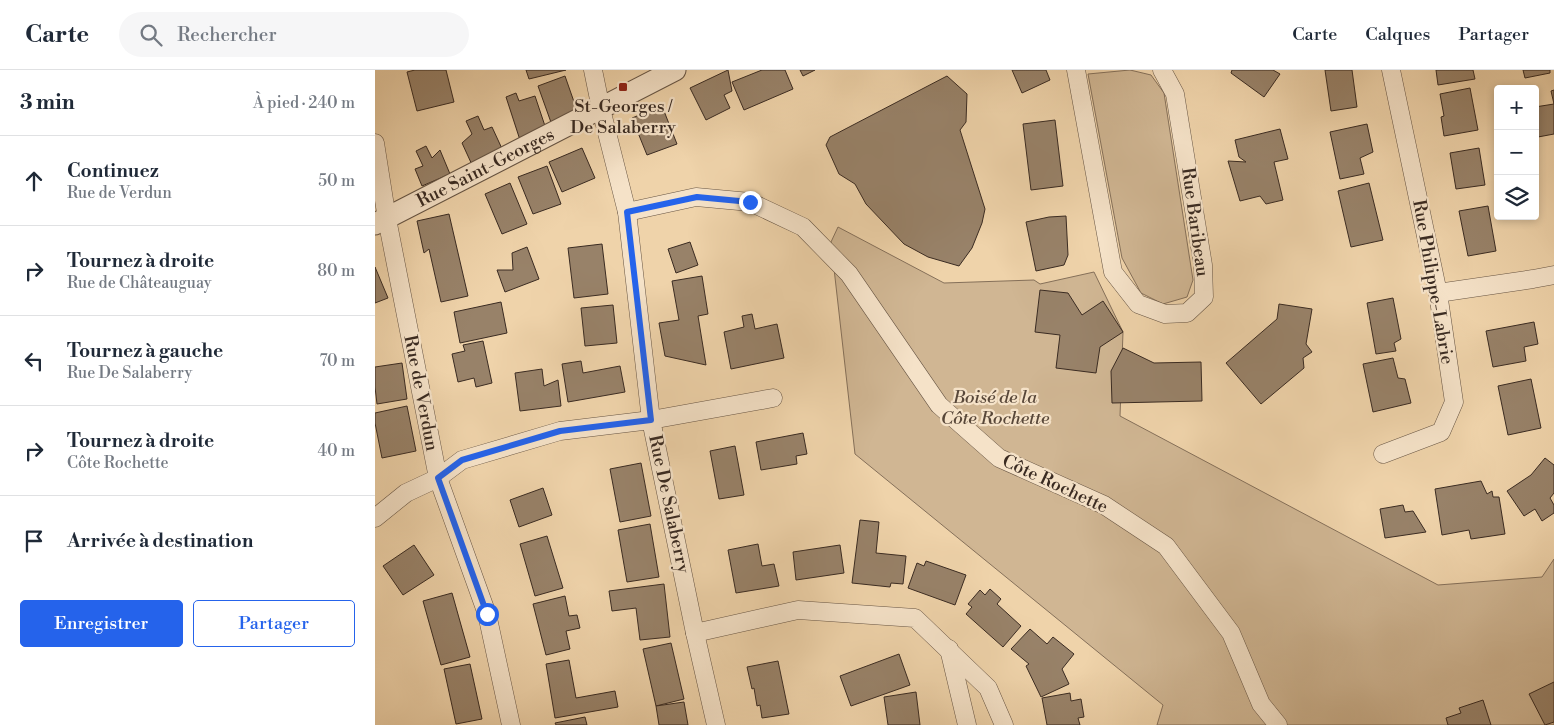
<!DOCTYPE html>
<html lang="fr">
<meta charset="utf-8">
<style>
:root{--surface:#fff;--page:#f6f6f7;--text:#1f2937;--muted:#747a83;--line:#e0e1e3;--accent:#2563eb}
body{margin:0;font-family:"Libre Bodoni",serif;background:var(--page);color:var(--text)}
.controls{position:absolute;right:15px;top:15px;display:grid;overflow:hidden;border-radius:5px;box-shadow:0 2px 8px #0003}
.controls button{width:45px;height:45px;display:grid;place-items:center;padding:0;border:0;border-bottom:1px solid var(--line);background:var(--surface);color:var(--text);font:25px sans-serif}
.stop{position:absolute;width:15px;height:15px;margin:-11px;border:4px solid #2563eb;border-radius:50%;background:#fff}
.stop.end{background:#2563eb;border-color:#fff;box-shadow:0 1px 5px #0008}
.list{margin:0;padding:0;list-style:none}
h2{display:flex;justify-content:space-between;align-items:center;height:65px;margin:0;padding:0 20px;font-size:21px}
h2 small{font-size:16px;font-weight:400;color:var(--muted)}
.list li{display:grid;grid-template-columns:32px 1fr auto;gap:15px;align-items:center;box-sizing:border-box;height:90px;padding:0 20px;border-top:1px solid var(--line)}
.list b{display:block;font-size:19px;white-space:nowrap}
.list p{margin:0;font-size:16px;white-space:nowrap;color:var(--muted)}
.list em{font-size:16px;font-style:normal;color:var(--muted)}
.actions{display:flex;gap:10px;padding:15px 20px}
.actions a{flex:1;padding:11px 0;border:1px solid var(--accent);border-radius:5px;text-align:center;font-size:18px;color:var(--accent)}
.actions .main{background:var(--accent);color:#fff}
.icon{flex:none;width:28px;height:28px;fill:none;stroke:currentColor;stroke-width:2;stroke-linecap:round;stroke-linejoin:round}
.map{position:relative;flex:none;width:1179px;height:655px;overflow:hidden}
header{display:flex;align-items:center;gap:30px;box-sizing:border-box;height:70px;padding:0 25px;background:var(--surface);border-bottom:1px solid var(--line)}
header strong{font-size:24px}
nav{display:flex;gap:28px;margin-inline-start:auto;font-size:18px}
.search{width:350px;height:45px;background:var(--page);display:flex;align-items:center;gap:12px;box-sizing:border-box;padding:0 18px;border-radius:28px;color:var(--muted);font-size:19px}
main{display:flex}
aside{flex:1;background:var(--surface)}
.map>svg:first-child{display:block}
.green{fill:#d0b693;stroke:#85705a}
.building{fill:#988269;stroke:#3a2b22}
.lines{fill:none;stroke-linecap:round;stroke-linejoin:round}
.minor-casing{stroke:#675544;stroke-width:19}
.tertiary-casing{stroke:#675544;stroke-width:23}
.minor{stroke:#f5e2c8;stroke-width:18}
.tertiary{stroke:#f5e2c8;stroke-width:21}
.route{stroke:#2563eb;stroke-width:6}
.poi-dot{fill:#8f2418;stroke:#f5e2c8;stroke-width:2}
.labels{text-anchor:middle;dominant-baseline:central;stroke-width:4.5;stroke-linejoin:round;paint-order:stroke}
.poi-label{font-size:18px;fill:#3a2b22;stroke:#f5e2c8}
.street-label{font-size:18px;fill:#3a2b22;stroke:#f5e2c8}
.park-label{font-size:18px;font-style:italic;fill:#584739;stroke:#f5e2c8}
</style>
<header>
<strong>Carte</strong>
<div class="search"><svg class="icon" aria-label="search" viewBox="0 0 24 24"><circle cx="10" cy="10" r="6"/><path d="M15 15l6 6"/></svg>Rechercher</div>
<nav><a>Carte</a><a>Calques</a><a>Partager</a></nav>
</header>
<main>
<aside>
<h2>3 min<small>À pied · 240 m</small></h2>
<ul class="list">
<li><svg class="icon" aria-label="ahead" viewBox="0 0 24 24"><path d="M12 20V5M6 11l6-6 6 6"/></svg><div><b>Continuez</b><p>Rue de Verdun</p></div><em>50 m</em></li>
<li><svg class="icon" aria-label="right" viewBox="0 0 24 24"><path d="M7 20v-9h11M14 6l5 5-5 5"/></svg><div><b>Tournez à droite</b><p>Rue de Châteauguay</p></div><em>80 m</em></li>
<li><svg class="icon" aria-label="left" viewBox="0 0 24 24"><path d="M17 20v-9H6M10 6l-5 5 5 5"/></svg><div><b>Tournez à gauche</b><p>Rue De Salaberry</p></div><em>70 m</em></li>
<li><svg class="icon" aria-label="right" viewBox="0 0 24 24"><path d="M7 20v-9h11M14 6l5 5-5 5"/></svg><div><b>Tournez à droite</b><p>Côte Rochette</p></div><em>40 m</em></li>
<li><svg class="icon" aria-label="arrive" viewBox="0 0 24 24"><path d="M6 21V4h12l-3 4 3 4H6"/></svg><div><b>Arrivée à destination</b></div></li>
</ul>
<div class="actions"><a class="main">Enregistrer</a><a>Partager</a></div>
</aside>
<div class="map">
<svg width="1179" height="655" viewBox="0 0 1179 655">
<rect width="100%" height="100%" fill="#efd3aa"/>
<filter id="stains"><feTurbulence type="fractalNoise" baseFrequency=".004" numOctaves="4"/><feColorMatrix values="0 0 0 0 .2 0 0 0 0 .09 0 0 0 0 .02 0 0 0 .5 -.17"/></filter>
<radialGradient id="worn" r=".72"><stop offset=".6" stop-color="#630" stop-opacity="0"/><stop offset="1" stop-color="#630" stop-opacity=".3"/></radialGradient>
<g class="green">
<polygon points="755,0 776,5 789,23 818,210 812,227 788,234 766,223 747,188 713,4"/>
<polygon points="463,157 569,213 659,210 665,214 719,202 748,262 745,346 1063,515 1167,507 1179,489 1179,655 782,655 788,635 480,384 456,172"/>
</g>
<g class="building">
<polygon points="40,0 71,0 79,32 42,41 32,2"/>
<polygon points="151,0 191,0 154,9"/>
<polygon points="353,0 357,21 349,25 355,38 331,50 315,18"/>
<polygon points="387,0 410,0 418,19 369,40 357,12"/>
<polygon points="425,0 440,0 428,6"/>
<polygon points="637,0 671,0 675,10 647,23"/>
<polygon points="857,0 898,0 905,4 889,27 856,3"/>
<polygon points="950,0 977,0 982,37 956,41"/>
<polygon points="1061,0 1098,0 1100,9 1063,15"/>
<polygon points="1148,0 1175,0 1175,3 1150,8"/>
<polygon points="190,6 205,49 178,58 163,16"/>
<polygon points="572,6 592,24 591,52 585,60 610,139 607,153 597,178 584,196 553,187 529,174 491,134 480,114 464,104 451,75 455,67"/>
<polygon points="1095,18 1103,60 1069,66 1066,47 1069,46 1065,24"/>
<polygon points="1179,20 1179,64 1163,67 1160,50 1160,37 1179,34 1176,21"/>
<polygon points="141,23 144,31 160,26 172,62 145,70 131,27"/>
<polygon points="287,36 302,74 272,85 257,48"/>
<polygon points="103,46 109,60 117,57 129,83 98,97 87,73 97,64 91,51"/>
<polygon points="680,50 688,116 656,120 648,54"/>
<polygon points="992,54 998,82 985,88 989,104 965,109 955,62"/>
<polygon points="905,59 913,89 899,92 908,130 891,134 885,126 865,131 853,91 871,92 864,87 860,70"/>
<polygon points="51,76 57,88 65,80 75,104 47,116 40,99 48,96 41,81"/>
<polygon points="207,78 220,108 187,122 174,92"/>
<polygon points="1104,78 1110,115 1081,119 1075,83"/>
<polygon points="172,96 186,134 158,144 143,107"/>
<polygon points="135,113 152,154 127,164 110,124"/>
<polygon points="994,113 1008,170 976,177 963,121"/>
<polygon points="1113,136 1121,181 1093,186 1084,141"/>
<polygon points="74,144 93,226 66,232 54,179 49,183 42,151"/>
<polygon points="691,146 693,185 689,195 661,201 651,152 674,147"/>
<polygon points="315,172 323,195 301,203 293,179"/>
<polygon points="227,174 233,224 199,228 193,178"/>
<polygon points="152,177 164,209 130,222 122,200 138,200 137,183"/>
<polygon points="0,197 13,228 0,233"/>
<polygon points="327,206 333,244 323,246 331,295 290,286 284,253 304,250 297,211"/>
<polygon points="665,220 693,223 707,245 728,231 748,262 725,277 721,303 681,298 685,265 660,262"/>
<polygon points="1018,228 1026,269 1019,273 1021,281 1001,284 992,233"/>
<polygon points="126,232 132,263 85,273 79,242"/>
<polygon points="904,234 937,239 931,274 937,282 928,288 929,298 886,334 851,293 902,249"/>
<polygon points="238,235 242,273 210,276 206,238"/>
<polygon points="377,244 380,259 402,254 409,288 356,299 349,262 369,257 367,246"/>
<polygon points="1159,252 1163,274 1149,277 1151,291 1118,297 1111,261"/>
<polygon points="108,271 117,313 101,317 99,308 83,312 77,284 90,281 88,275"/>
<polygon points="748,278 779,293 826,292 827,331 737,333 736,301"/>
<polygon points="1018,288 1023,308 1030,309 1036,333 998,342 988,294"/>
<polygon points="206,291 208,303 245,296 250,322 193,332 187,294"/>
<polygon points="27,293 32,329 2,334 0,317 0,297"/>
<polygon points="167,299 169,316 183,310 186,336 145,341 140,303"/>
<polygon points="1156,309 1166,358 1133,365 1123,316"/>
<polygon points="32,336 41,381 7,388 0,353 0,343"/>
<polygon points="428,363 432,384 421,386 422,394 386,400 381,372"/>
<polygon points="360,376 369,425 344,429 335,381"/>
<polygon points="1170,388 1179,395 1179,423 1175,428 1179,435 1179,443 1167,451 1160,439 1149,446 1132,421 1156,405"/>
<polygon points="266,393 276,446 245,452 235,399"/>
<polygon points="1106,411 1112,424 1117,421 1118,427 1124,427 1130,464 1096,469 1094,460 1067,465 1060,419"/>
<polygon points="168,418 177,445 144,457 135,430"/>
<polygon points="1028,435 1030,442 1038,441 1051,462 1010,468 1005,439"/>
<polygon points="485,450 504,452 501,483 531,486 528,514 516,513 515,517 477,513"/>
<polygon points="275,454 284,507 252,512 243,460"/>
<polygon points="172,466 188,518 160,526 145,474"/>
<polygon points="383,474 387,496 399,494 404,516 361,523 353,480"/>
<polygon points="39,475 59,505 28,525 8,496"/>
<polygon points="465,475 469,503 421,510 418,482"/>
<polygon points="551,491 591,505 580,535 533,518 542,493 549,496"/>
<polygon points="289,514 295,567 265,570 261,538 237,541 234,521"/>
<polygon points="615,519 626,529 622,534 646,556 628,577 591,544 597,537 593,534 605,520 610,525"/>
<polygon points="77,523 95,587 66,595 48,531"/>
<polygon points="190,526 194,546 202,545 205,558 191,561 195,579 171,585 158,534"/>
<polygon points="655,559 672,574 678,567 699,584 687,599 694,614 666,627 651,596 654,594 636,579"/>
<polygon points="296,573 309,629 281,636 268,579"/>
<polygon points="524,584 535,615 476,636 465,606"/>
<polygon points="194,590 201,628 240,621 243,637 180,648 171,594"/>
<polygon points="403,591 414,644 387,648 385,635 382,636 379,618 377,619 372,597"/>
<polygon points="95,594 107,649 81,654 69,599"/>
<polygon points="1179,612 1179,652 1170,655 1154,624"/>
<polygon points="541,622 545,655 513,655 509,627"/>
<polygon points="695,623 696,631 706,629 709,647 703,648 705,655 672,655 667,628"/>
<polygon points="1108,630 1116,655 1073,655 1071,648 1086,643 1084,638"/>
<polygon points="309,632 313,655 284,655 281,636"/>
<polygon points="210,647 212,655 181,655 180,653"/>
</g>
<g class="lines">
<g class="minor-casing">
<g id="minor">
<polyline points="218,0 226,39 252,142 276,350 320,563 341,655"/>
<polyline points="701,0 738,202 763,234 790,244 812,243 829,227 828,195 800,24 787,0"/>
<polyline points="0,73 12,149 63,408 112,544 136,655"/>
<polyline points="252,142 321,127 375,132 428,157 474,204 564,335 624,388 729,435 791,476 856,563 886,634 903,655"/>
<polyline points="1063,223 1158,209 1179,205"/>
<polyline points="1008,384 1066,362 1079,332 1063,223 1016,0"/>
<polyline points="0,448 31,423 63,408 87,390 185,361 276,350 398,328"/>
<polyline points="320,563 423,540 540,548 613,618 629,655"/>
<polyline points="574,579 592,655"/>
</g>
</g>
<g class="tertiary-casing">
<g id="tertiary">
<path id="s1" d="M0,154L300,0"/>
</g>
</g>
<use href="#minor" class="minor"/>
<use href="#tertiary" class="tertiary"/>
</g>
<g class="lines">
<polyline class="route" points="112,544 63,408 87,390 185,361 276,350 252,142 322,127 375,132"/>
</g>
<rect class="poi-dot" x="243" y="12" width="10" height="10" rx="2.5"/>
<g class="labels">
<g class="poi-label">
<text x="248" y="36">St-Georges /<tspan x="248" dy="21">De Salaberry</tspan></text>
</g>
<g class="street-label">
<text stroke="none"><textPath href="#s1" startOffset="124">Rue Saint-Georges</textPath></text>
<text transform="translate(820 152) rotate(82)">Rue Baribeau</text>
<text transform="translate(1058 212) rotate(80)">Rue Philippe-Labrie</text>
<text transform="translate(46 323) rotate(79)">Rue de Verdun</text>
<text transform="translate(680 414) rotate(25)">Côte Rochette</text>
<text transform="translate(294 434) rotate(78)">Rue De Salaberry</text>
</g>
<g class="park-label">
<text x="620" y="327">Boisé de la<tspan x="620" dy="21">Côte Rochette</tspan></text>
</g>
</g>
<rect width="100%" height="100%" filter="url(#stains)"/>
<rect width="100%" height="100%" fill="url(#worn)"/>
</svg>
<div class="controls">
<button>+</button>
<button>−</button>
<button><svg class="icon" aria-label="layers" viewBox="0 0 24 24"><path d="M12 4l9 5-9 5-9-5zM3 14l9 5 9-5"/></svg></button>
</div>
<div class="stop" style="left:112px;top:544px"></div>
<div class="stop end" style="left:375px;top:132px"></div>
</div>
</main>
